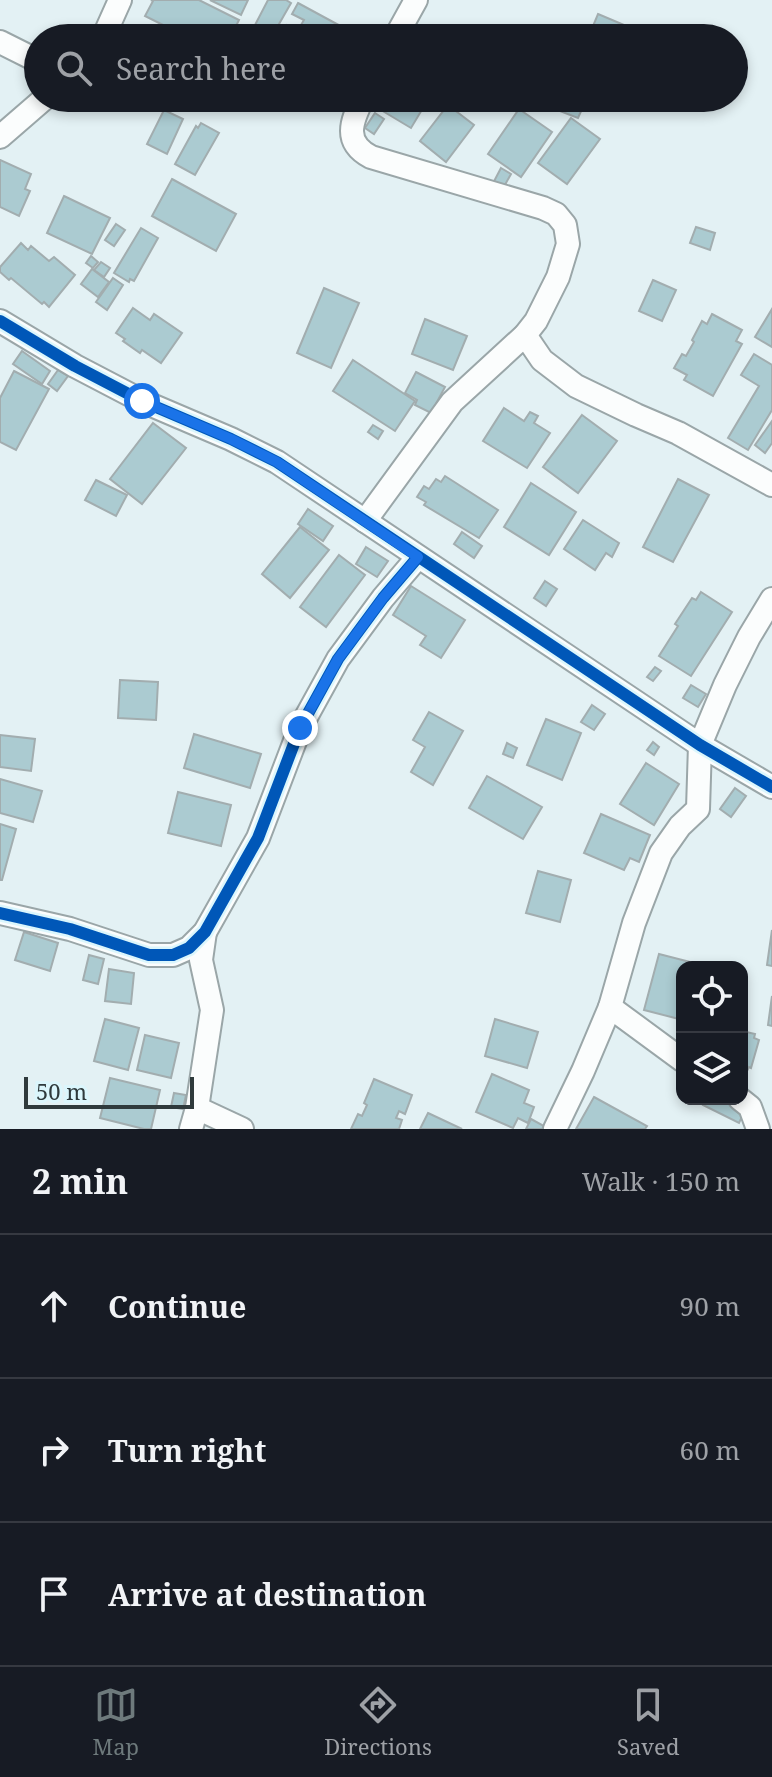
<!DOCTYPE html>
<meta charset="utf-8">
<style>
:root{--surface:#171b24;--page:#242831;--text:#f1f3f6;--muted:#9ea1a6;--line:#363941;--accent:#6e7a7c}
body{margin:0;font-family:"Noto Serif",serif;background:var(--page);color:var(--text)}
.controls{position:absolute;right:24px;bottom:24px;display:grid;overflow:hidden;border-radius:16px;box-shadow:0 4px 12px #0003}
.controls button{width:72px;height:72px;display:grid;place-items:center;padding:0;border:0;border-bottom:2px solid var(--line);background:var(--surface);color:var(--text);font:40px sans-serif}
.scale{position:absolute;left:24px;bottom:20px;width:170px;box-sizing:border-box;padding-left:8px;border:4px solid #2f3a3c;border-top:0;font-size:22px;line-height:28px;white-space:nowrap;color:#2f3a3c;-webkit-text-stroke:6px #dbf6fc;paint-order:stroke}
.stop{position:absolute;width:24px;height:24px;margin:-18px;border:6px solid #1a73e8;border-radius:50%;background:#fff}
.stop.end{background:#1a73e8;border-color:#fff;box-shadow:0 2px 8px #0008}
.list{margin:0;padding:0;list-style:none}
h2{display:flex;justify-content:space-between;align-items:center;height:104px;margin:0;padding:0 32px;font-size:34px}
h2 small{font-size:26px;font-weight:400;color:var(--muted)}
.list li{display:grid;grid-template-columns:52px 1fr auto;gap:24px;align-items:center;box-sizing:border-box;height:144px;padding:0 32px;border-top:2px solid var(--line)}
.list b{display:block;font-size:30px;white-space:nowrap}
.list em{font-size:26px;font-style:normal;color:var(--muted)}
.icon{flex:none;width:44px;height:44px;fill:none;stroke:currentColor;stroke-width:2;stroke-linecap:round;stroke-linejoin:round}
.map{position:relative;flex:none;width:772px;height:1129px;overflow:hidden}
.search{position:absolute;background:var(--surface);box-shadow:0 4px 12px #0003;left:24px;right:24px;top:24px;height:88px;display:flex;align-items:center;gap:20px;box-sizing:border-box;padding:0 28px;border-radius:44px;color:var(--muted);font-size:30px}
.sheet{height:536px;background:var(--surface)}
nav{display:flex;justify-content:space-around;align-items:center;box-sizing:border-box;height:112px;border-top:2px solid var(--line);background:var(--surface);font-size:22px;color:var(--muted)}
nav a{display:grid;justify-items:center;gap:4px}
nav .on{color:var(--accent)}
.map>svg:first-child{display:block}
.building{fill:#abcbd1;stroke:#a2adaf;stroke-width:2}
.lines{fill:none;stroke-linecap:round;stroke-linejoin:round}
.minor-casing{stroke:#9aa6a8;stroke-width:26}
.minor{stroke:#fbfdfd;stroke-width:22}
.cycleway-casing{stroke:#dbf6fc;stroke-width:17}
.cycleway{stroke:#0057b8;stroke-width:12}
.route{stroke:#1a73e8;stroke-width:10}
</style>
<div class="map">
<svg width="772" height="1129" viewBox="0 0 772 1129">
<rect width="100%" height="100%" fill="#e3f1f4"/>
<g class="building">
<polygon points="151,0 199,0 239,20 231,36 227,33 225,37 227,38 189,38 145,16 153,1"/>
<polygon points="210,0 248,0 241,15"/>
<polygon points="268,0 286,0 291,3 275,31 272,29 270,33 255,25"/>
<polygon points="298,3 346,29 341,38 280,38 287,25 298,30 304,20 292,14"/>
<polygon points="598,14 636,30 633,38 588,38"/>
<polygon points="162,98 186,98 180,108"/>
<polygon points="382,98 429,98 411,128 376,107"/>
<polygon points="546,98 587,98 578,118 544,105"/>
<polygon points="448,105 474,125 446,162 420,141"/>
<polygon points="519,109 552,132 521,177 488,154"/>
<polygon points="164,110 183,119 167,154 147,144"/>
<polygon points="375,113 384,119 374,134 365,128"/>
<polygon points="571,118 600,139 567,184 538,163"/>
<polygon points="201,123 219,133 195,175 175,164 196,126 198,128"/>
<polygon points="0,160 31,174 25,189 30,191 19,216 0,207"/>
<polygon points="501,168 511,174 501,192 491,187"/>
<polygon points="172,179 236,214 216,251 152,216"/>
<polygon points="64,196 110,218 92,254 47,233"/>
<polygon points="116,224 125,230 114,246 105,240"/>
<polygon points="696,227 715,233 710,250 690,243"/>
<polygon points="141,228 158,238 134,281 130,279 129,282 114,273"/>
<polygon points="21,243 28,250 31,246 49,261 54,257 75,275 49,307 44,302 42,304 11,278 9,280 0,272 0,267"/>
<polygon points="91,256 98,262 93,268 86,263"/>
<polygon points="101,262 110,268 104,277 94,270"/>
<polygon points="92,269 109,282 98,297 81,284"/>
<polygon points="113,278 123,285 107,310 96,302"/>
<polygon points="653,280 676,290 662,321 639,311"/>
<polygon points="324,288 359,303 331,368 297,353"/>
<polygon points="133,308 150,320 154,314 182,333 161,363 142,350 140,353 123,341 125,339 116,333"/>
<polygon points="772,309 772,347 755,337"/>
<polygon points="712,314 742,330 736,341 742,344 713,396 684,380 687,375 674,368 682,354 686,356 694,342 692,340 702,321 707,324"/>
<polygon points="425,319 467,336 453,370 412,354"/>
<polygon points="22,351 50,371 42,384 13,364"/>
<polygon points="754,354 772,365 772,410 748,450 728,438 759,386 741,375"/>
<polygon points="353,360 415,401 395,431 333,391"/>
<polygon points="58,370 68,376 57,391 48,384"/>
<polygon points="14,371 49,389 16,450 0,442 0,398"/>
<polygon points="416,372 445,387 431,413 415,405 417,400 405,393"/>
<polygon points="504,408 524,421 530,412 538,416 534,423 550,433 527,468 483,441"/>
<polygon points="582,415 617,441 578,493 543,467"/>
<polygon points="772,421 772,443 765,453 755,445"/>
<polygon points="153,423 186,448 142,504 110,479"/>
<polygon points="373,425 383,431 378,439 368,432"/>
<polygon points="445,476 498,510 479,538 424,505 426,502 417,497 424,486 429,489 436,479 441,482"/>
<polygon points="678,479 709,495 673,562 643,547"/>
<polygon points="96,480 127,495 116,516 85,500"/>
<polygon points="531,483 576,512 549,555 504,527"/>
<polygon points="308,509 333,526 323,541 298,524"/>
<polygon points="583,520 619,543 612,557 606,553 595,570 564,549"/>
<polygon points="300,527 329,550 290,598 262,574"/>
<polygon points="462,532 482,546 474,558 454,544"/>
<polygon points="366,547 388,561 377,577 356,564"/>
<polygon points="339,555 365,575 326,627 300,607"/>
<polygon points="545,581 557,589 546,606 534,598"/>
<polygon points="411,586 465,620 441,658 420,645 426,636 393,615"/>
<polygon points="701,592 732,612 691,676 659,656 678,626 675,624 692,598 696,600"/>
<polygon points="655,667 661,671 653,681 647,677"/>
<polygon points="120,680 158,682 156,720 118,718"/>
<polygon points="691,685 706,694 698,707 683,698"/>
<polygon points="592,705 605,714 594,730 581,722"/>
<polygon points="429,712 463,731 433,785 411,772 425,747 413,740"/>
<polygon points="546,719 581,733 562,780 527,765"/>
<polygon points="194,734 261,754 250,788 184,768"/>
<polygon points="0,735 35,739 31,771 0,767"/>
<polygon points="653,742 659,747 654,755 647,750"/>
<polygon points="507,743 517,748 513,758 503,754"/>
<polygon points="646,763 679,784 654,825 620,804"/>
<polygon points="487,776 542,807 523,839 469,808"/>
<polygon points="0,779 42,791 33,822 0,813"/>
<polygon points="735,788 746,796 731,817 720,809"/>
<polygon points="178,792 231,805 221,846 168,833"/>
<polygon points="601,814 650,835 639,862 630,858 624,870 584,853"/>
<polygon points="0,824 16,829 2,880 0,880"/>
<polygon points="538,871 571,880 560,922 526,913"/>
<polygon points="772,930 772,966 767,965"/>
<polygon points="24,932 58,943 50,971 15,960"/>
<polygon points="659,954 694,963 693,967 682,967 682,1010 679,1019 644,1010"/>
<polygon points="89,955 104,959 98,984 83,980"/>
<polygon points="109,969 134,973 131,1004 105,1001"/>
<polygon points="772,996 772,1026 768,1025"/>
<polygon points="105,1019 139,1028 128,1070 94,1061"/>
<polygon points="495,1019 538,1032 527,1068 485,1056"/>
<polygon points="742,1031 755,1034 754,1038 759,1040 751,1068 749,1067 747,1071 742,1069"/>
<polygon points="145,1035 179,1043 171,1078 137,1070"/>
<polygon points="492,1074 529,1090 524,1103 534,1107 528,1123 518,1118 513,1128 476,1112"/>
<polygon points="110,1078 160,1090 151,1129 144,1129 100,1118"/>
<polygon points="374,1079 412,1095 405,1114 399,1111 396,1118 402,1120 399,1129 351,1129 358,1114 362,1116 367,1105 364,1103"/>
<polygon points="174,1093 186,1095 183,1109 171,1107"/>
<polygon points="594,1097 647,1126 645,1129 576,1129"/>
<polygon points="706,1099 728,1099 746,1108 739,1123 703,1105"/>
<polygon points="428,1113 462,1129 420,1129"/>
<polygon points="531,1119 544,1126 542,1129 526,1129"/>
</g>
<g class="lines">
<g class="minor-casing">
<g id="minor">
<polyline points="103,38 120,0"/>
<polyline points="395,38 416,0"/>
<polyline points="0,42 38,61"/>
<path d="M363,98C351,122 343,142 371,157L543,208L556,214L565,225L568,244L558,277L536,321L525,335L452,402L365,521"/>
<polyline points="0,137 45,98"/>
<polyline points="0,321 75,366 142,401 231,439 277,462 700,745 772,787"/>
<polyline points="525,335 542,360 576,386 636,415 678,433 772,485"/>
<polyline points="0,913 70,929 149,955 173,955 189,948 205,932 258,838 300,728 338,659 383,598 418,557"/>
<polyline points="610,1007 682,1060"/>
<polyline points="740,1099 750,1107 758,1129"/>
<polyline points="197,1108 212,1010 201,960 205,932"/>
<polyline points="191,1129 197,1108 242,1129"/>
<polyline points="555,1129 583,1071 610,1007 634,923 661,853 680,826 698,809 700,745 725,685 749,637 772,599"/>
</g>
</g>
<use href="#minor" class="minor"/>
<g class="cycleway-casing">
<g id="cycleway">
<polyline points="0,321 75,366 142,401 231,439 277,462 700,745 772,787"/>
<polyline points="0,913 70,929 149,955 173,955 189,948 205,932 258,838 300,728 338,659 383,598 418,557"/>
</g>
</g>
<use href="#cycleway" class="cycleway"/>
</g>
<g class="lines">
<polyline class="route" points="142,401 231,439 277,462 418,557 383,598 338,659 300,728"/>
</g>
</svg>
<div class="controls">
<button><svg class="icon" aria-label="locate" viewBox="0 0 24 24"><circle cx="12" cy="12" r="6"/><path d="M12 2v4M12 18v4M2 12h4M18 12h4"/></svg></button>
<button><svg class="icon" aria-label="layers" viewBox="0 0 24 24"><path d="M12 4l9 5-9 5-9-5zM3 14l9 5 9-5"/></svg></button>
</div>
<div class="scale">50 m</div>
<div class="stop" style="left:142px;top:401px"></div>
<div class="stop end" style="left:300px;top:728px"></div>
<div class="search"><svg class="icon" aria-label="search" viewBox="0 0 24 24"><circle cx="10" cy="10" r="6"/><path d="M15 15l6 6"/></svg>Search here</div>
</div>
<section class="sheet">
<h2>2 min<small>Walk · 150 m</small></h2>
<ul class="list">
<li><svg class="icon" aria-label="ahead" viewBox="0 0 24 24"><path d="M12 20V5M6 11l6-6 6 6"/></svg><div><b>Continue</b></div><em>90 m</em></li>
<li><svg class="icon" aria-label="right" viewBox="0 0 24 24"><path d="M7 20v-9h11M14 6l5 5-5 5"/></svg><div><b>Turn right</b></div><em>60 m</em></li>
<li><svg class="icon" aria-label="arrive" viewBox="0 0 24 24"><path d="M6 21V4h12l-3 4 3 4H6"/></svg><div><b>Arrive at destination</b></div></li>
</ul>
</section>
<nav>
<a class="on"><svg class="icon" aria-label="map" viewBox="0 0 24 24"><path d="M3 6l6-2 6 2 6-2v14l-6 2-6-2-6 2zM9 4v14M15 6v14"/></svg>Map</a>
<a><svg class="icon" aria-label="directions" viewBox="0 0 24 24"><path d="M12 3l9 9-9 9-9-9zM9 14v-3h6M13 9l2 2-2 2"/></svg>Directions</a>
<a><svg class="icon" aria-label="saved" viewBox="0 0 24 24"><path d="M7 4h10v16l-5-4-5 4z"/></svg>Saved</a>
</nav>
